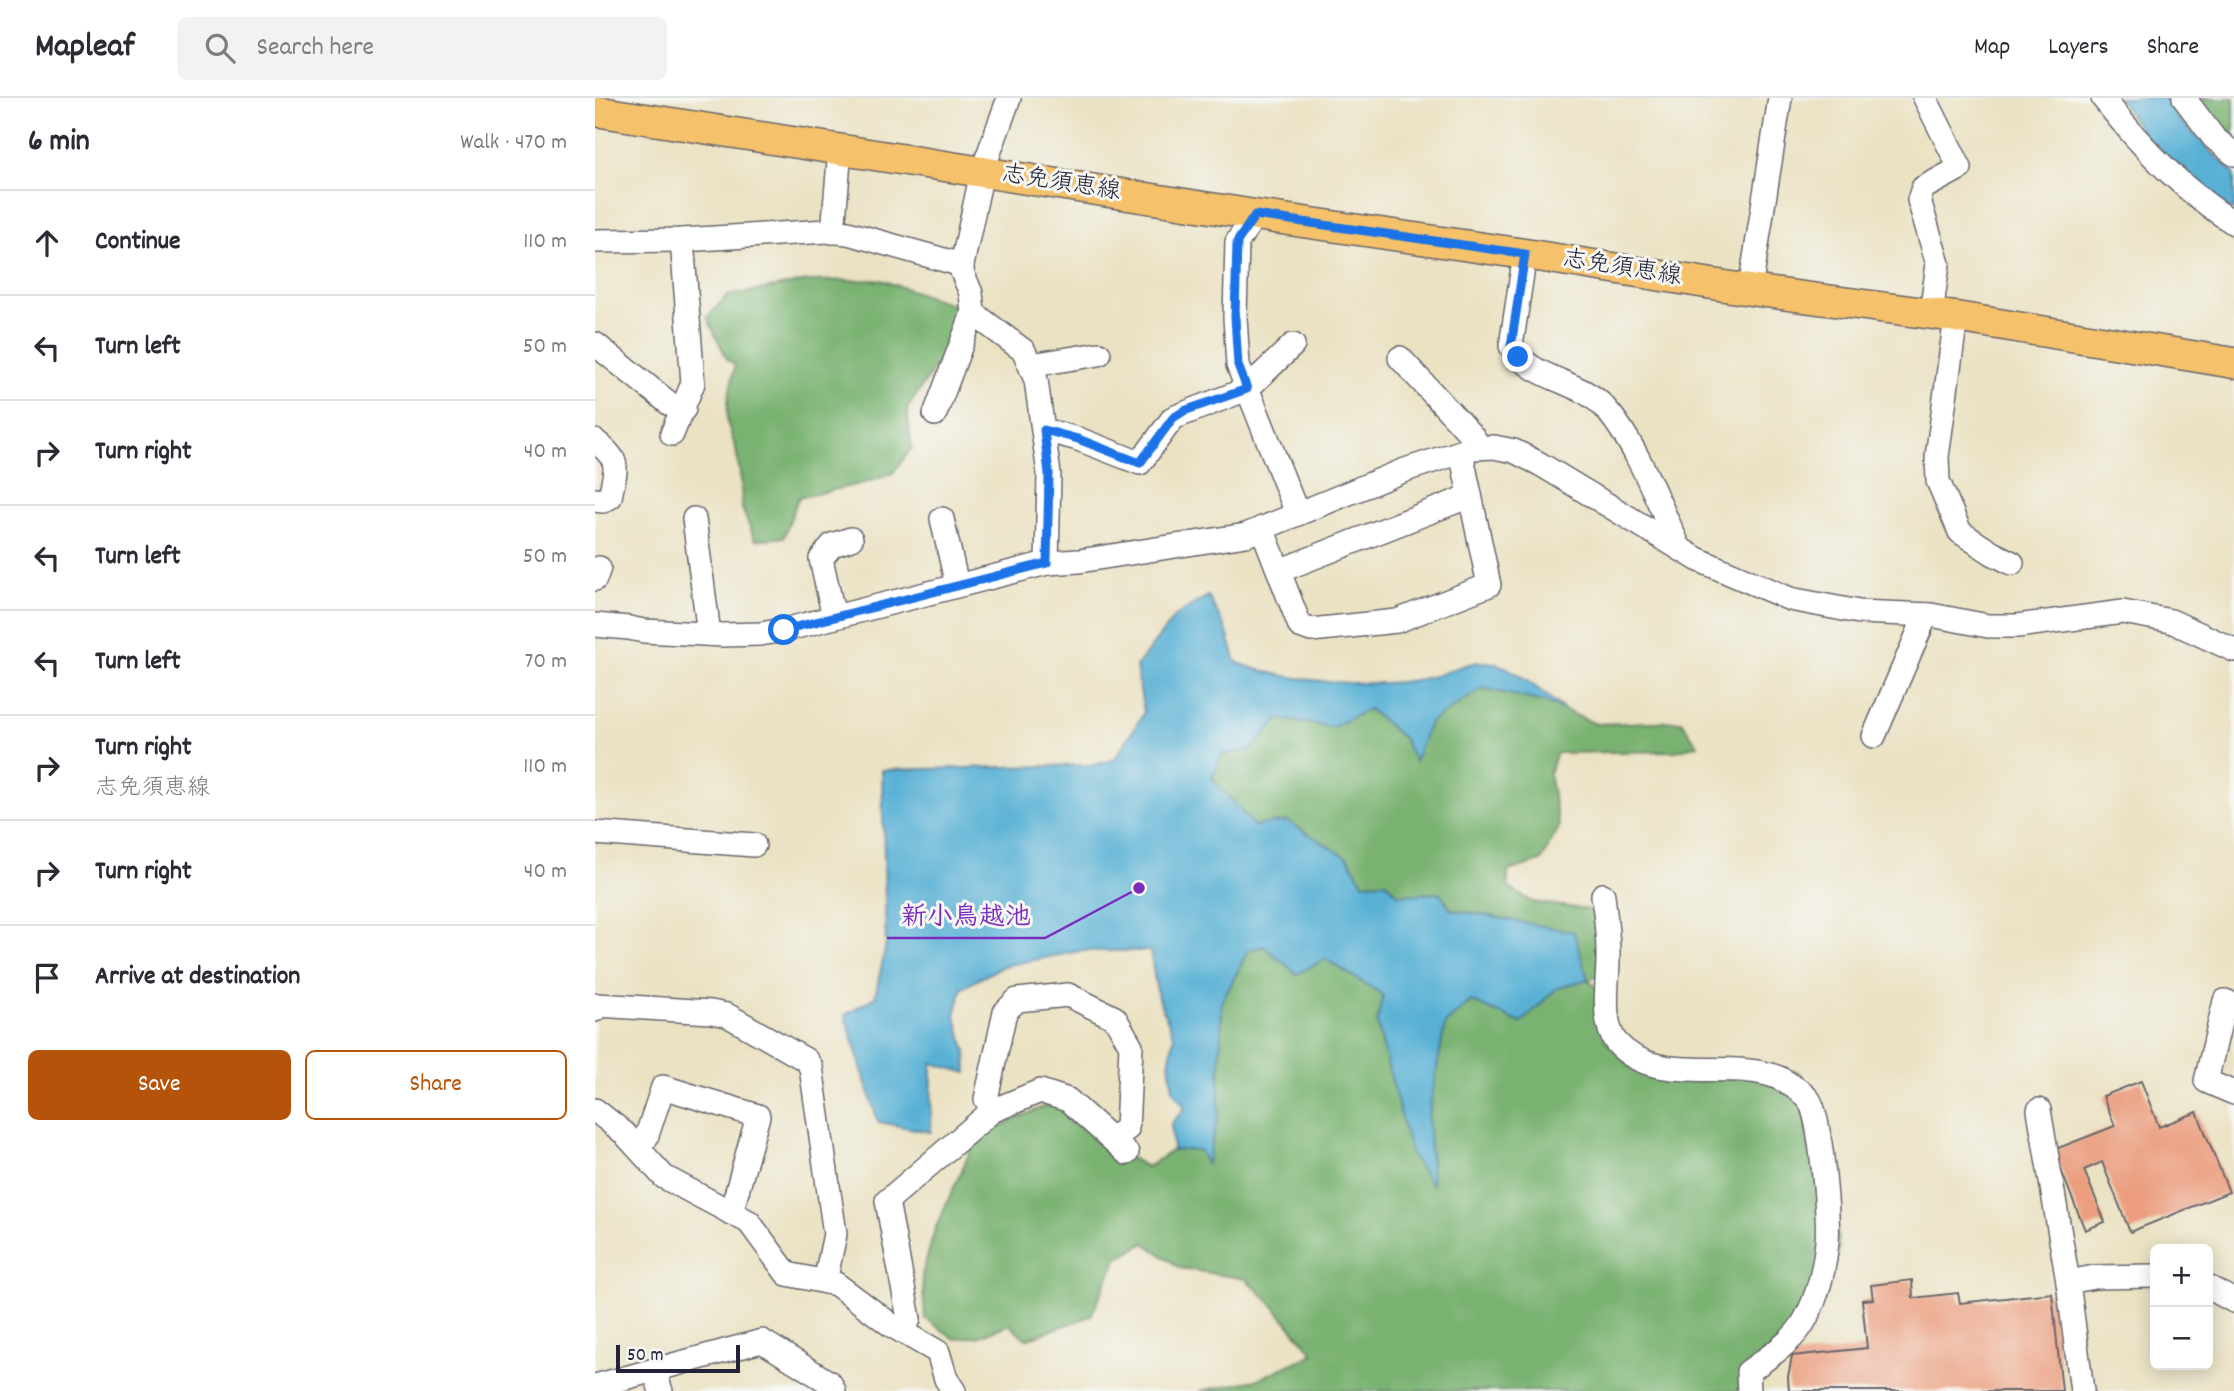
<!DOCTYPE html>
<meta charset="utf-8">
<style>
:root{--surface:#fff;--page:#f2f2f3;--text:#2b2b33;--muted:#7c7c81;--line:#e1e1e2;--accent:#b45309}
body{margin:0;font-family:Dekko,"Klee One",sans-serif;background:var(--page);color:var(--text)}
.controls{position:absolute;right:21px;bottom:21px;display:grid;overflow:hidden;border-radius:10px;box-shadow:0 4px 18px #0003}
.controls button{width:63px;height:63px;display:grid;place-items:center;padding:0;border:0;border-bottom:2px solid var(--line);background:var(--surface);color:var(--text);font:35px sans-serif}
.scale{position:absolute;left:21px;bottom:18px;width:124px;box-sizing:border-box;padding-left:7px;border:4px solid #22223b;border-top:0;font-size:19px;line-height:24px;white-space:nowrap;color:#22223b;-webkit-text-stroke:5px #f6f6f2;paint-order:stroke}
.stop{position:absolute;width:21px;height:21px;margin:-16px;border:5px solid #1a73e8;border-radius:50%;background:#fff}
.stop.end{background:#1a73e8;border-color:#fff;box-shadow:0 2px 7px #0008}
.list{margin:0;padding:0;list-style:none}
h2{display:flex;justify-content:space-between;align-items:center;height:91px;margin:0;padding:0 28px;font-size:30px}
h2 small{font-size:23px;font-weight:400;color:var(--muted)}
.list li{display:grid;grid-template-columns:46px 1fr auto;gap:21px;align-items:center;box-sizing:border-box;height:105px;padding:0 28px;border-top:2px solid var(--line)}
.list b{display:block;font-size:26px;white-space:nowrap}
.list p{margin:0;font-size:23px;white-space:nowrap;color:var(--muted)}
.list em{font-size:23px;font-style:normal;color:var(--muted)}
.actions{display:flex;gap:14px;padding:21px 28px}
.actions a{flex:1;padding:16px 0;border:2px solid var(--accent);border-radius:10px;text-align:center;font-size:24px;color:var(--accent)}
.actions .main{background:var(--accent);color:#fff}
.icon{flex:none;width:38px;height:38px;fill:none;stroke:currentColor;stroke-width:2;stroke-linecap:round;stroke-linejoin:round}
.map{position:relative;flex:none;width:1639px;height:1293px;overflow:hidden}
header{display:flex;align-items:center;gap:42px;box-sizing:border-box;height:98px;padding:0 35px;background:var(--surface);border-bottom:2px solid var(--line)}
header strong{font-size:33px}
nav{display:flex;gap:38px;margin-inline-start:auto;font-size:24px}
.search{width:490px;height:63px;background:var(--page);display:flex;align-items:center;gap:18px;box-sizing:border-box;padding:0 24px;border-radius:10px;color:var(--muted);font-size:26px}
main{display:flex}
aside{flex:1;background:var(--surface)}
.map>svg:first-child{display:block}
.forest{fill:#79b271;stroke:#4e6a56;stroke-width:2}
.water{fill:#58b1d5;stroke:#3d6a88;stroke-width:2}
.building{fill:#eb9d7e}
.lines{fill:none;stroke-linecap:round;stroke-linejoin:round}
.minor-casing{stroke:#68656b;stroke-width:26}
.major-casing{stroke:#68656b;stroke-width:33}
.minor{stroke:#fff;stroke-width:23}
.major{stroke:#f5c16b;stroke-width:30}
.route{stroke:#1a73e8;stroke-width:9}
.labels{text-anchor:middle;dominant-baseline:central;stroke-width:6;stroke-linejoin:round;paint-order:stroke}
.street-label{font-size:24px;fill:#22223b;stroke:#f6f6f2}
.leader{fill:none;stroke:#7b2cbf;stroke-width:2.5}
.callout-dot{fill:#7b2cbf;stroke:#f6f6f2;stroke-width:2.5}
.callout-label{font-size:26px;text-anchor:middle;font-weight:bold;fill:#7b2cbf;stroke:#f6f6f2;stroke-width:6;stroke-linejoin:round;paint-order:stroke}
</style>
<header>
<strong>Mapleaf</strong>
<div class="search"><svg class="icon" aria-label="search" viewBox="0 0 24 24"><circle cx="10" cy="10" r="6"/><path d="M15 15l6 6"/></svg>Search here</div>
<nav><a>Map</a><a>Layers</a><a>Share</a></nav>
</header>
<main>
<aside>
<h2>6 min<small>Walk · 470 m</small></h2>
<ul class="list">
<li><svg class="icon" aria-label="ahead" viewBox="0 0 24 24"><path d="M12 20V5M6 11l6-6 6 6"/></svg><div><b>Continue</b></div><em>110 m</em></li>
<li><svg class="icon" aria-label="left" viewBox="0 0 24 24"><path d="M17 20v-9H6M10 6l-5 5 5 5"/></svg><div><b>Turn left</b></div><em>50 m</em></li>
<li><svg class="icon" aria-label="right" viewBox="0 0 24 24"><path d="M7 20v-9h11M14 6l5 5-5 5"/></svg><div><b>Turn right</b></div><em>40 m</em></li>
<li><svg class="icon" aria-label="left" viewBox="0 0 24 24"><path d="M17 20v-9H6M10 6l-5 5 5 5"/></svg><div><b>Turn left</b></div><em>50 m</em></li>
<li><svg class="icon" aria-label="left" viewBox="0 0 24 24"><path d="M17 20v-9H6M10 6l-5 5 5 5"/></svg><div><b>Turn left</b></div><em>70 m</em></li>
<li><svg class="icon" aria-label="right" viewBox="0 0 24 24"><path d="M7 20v-9h11M14 6l5 5-5 5"/></svg><div><b>Turn right</b><p>志免須恵線</p></div><em>110 m</em></li>
<li><svg class="icon" aria-label="right" viewBox="0 0 24 24"><path d="M7 20v-9h11M14 6l5 5-5 5"/></svg><div><b>Turn right</b></div><em>40 m</em></li>
<li><svg class="icon" aria-label="arrive" viewBox="0 0 24 24"><path d="M6 21V4h12l-3 4 3 4H6"/></svg><div><b>Arrive at destination</b></div></li>
</ul>
<div class="actions"><a class="main">Save</a><a>Share</a></div>
</aside>
<div class="map">
<svg width="1639" height="1293" viewBox="0 0 1639 1293">
<rect width="100%" height="100%" fill="#f6f6f2"/>
<filter id="ink" filterUnits="userSpaceOnUse"><feTurbulence type="fractalNoise" baseFrequency=".0143" numOctaves="2"/><feDisplacementMap in="SourceGraphic" scale="14" xChannelSelector="R" yChannelSelector="G"/><feConvolveMatrix kernelMatrix="1 2 1 2 8 2 1 2 1" color-interpolation-filters="sRGB"/></filter>
<filter id="wash" filterUnits="userSpaceOnUse"><feTurbulence type="fractalNoise" baseFrequency=".00686" numOctaves="4" result="noise"/><feDisplacementMap in="SourceGraphic" scale="28" xChannelSelector="R" yChannelSelector="G"/><feGaussianBlur stdDeviation="1.57" result="paint"/><feColorMatrix in="noise" values="0 0 0 0 0 0 0 0 0 0 0 0 0 0 0 0 0 1.4 0 .05"/><feComposite in="paint" operator="in"/></filter>
<g filter="url(#wash)">
<rect width="100%" height="100%" fill="#ebe2c3"/>
<g class="forest">
<polygon points="1597,0 1639,0 1639,41 1624,35"/>
<polygon points="286,182 364,209 360,239 312,311 317,350 297,376 273,384 203,400 189,439 160,442 147,410 146,382 141,351 132,324 133,303 140,267 132,261 112,219 132,198 213,183"/>
<polygon points="888,590 953,605 1001,626 1086,623 1103,647 1081,653 962,655 954,675 964,729 946,763 913,773 913,789 938,804 1003,813 1004,878 993,882 1002,889 1010,942 1039,972 1130,964 1204,974 1232,1054 1244,1152 1215,1233 1141,1293 605,1293 661,1282 719,1256 677,1206 651,1181 585,1170 550,1145 522,1160 496,1218 431,1241 414,1226 385,1238 360,1241 330,1220 327,1177 340,1131 380,1043 414,1024 457,1005 480,1010 511,1047 552,1069 578,1052 604,1052 611,1065 623,1019 627,904 653,852 669,848 702,875 730,861 788,897 782,925 796,978 837,1085 833,1018 850,925 876,903 926,925 961,890 992,881 979,834 855,811 845,795 804,797 791,784 768,785 753,760 659,729 617,681 627,657 656,652 684,621 738,629 774,611 808,640 820,662 834,625"/>
</g>
<g class="water">
<polygon points="1523,0 1572,0 1581,11 1579,16 1639,76 1639,113 1624,104 1551,40"/>
<path d="M613,498L631,531L641,564C688,584 780,591 831,580C854,576 874,560 898,565C917,568 953,599 970,612L953,605L888,590L834,625L820,663L808,640L774,611L738,629L684,621L656,652L627,657L617,680L659,728L692,723L753,760L768,785L791,784L804,797L845,795L855,811L979,834L993,881L961,891L926,925L876,903L850,926L833,1018L837,1087L816,1057L782,925L788,897L730,861L702,876L669,848L653,852L627,904L623,1019L612,1066L604,1052H578L576,1026L590,1010L578,992L574,966L579,938L563,900L555,853H485L408,868L367,890L360,917L371,953L372,975L337,965L336,1034L283,1024L250,917L280,899L291,847L287,672L500,667L520,661L549,615L541,569L580,518Z"/>
</g>
<g id="blocks">
<g class="building">
<polygon points="1546,983 1564,1029 1602,1014 1634,1094 1535,1134 1507,1064 1489,1072 1510,1124 1490,1132 1458,1052 1520,1028 1508,998"/>
<polygon points="1317,1182 1318,1200 1363,1195 1365,1205 1457,1195 1467,1293 1194,1293 1193,1279 1197,1258 1272,1250 1267,1202 1278,1201 1276,1187"/>
</g>
</g>
</g>
<g filter="url(#ink)">
<use href="#blocks" fill-opacity="0" stroke="#68656b" stroke-width="2"/>
<g class="lines">
<g class="minor-casing">
<g id="minor">
<polyline points="414,0 387,74 367,167 367,174 376,195 378,215 429,253 441,282 454,376 452,465"/>
<polyline points="1330,0 1365,70 1328,90 1324,102 1343,166 1336,216"/>
<path d="M1508,0C1545,48 1587,92 1639,125"/>
<polyline points="1589,0 1619,40 1639,56"/>
<polyline points="660,117 642,144 640,219 643,267 702,415"/>
<polyline points="238,134 245,51"/>
<polyline points="0,143 87,142 232,133 253,135 367,167"/>
<path d="M930,156L916,248C936,282 985,282 1009,309C1040,342 1065,409 1085,451"/>
<polyline points="1155,192 1185,0"/>
<polyline points="1361,219 1342,359 1343,383 1365,434 1397,455 1417,465"/>
<polyline points="0,246 75,306 89,311"/>
<polyline points="805,260 878,339 885,349"/>
<polyline points="436,267 504,256"/>
<polyline points="340,316 378,215"/>
<polyline points="449,332 483,341 545,365 578,320 652,291 698,247"/>
<polyline points="77,336 98,285 87,142"/>
<path d="M0,343C27,364 21,368 15,399L8,403L0,402"/>
<polyline points="99,421 114,536"/>
<polyline points="347,421 362,487"/>
<polyline points="667,430 705,528 716,532 802,523 894,487 866,354"/>
<polyline points="684,473 875,398"/>
<polyline points="0,481 4,470"/>
<polyline points="239,519 226,461 237,447 256,441"/>
<polyline points="0,527 34,530 49,533 128,537 165,536 189,532 452,465 484,463 651,437 810,372 878,350 899,349 919,353 945,366 1102,461 1195,501 1264,514 1336,517 1393,528 1422,528 1528,514 1576,523 1639,552"/>
<polyline points="1279,638 1331,517"/>
<polyline points="0,735 159,747"/>
<path d="M1008,797C1010,816 1013,836 1013,855C1014,880 1005,923 1021,944C1060,990 1135,959 1184,980C1192,984 1209,995 1214,1002C1226,1020 1234,1120 1232,1144C1230,1168 1223,1198 1211,1220C1200,1243 1173,1259 1153,1274L1154,1293"/>
<polyline points="1639,907 1630,903 1611,983 1639,995"/>
<polyline points="0,912 2,907 116,914 132,917 211,962 216,969 240,1136 230,1184"/>
<polyline points="0,1012 29,1035 69,1079 154,1124 192,1176 241,1186 296,1227 343,1254 351,1281 359,1293"/>
<polyline points="1444,1012 1473,1184"/>
<polyline points="397,1013 391,1001 410,914 422,902 473,897 520,920 536,948 532,1031 516,1040"/>
<polyline points="41,1048 51,1040 68,989 163,1018 136,1115"/>
<polyline points="1613,1189 1639,1203"/>
<polyline points="308,1234 314,1221 292,1103 397,1013 445,993 473,1002 532,1055"/>
<polyline points="59,1272 66,1293"/>
<polyline points="0,1288 167,1243 235,1285 239,1293"/>
<polyline points="1487,1293 1473,1184 1500,1179 1560,1178"/>
</g>
</g>
<g class="major-casing">
<polyline id="major" points="0,13 660,117 930,156 1155,192 1361,219 1639,265"/>
</g>
<use href="#minor" class="minor"/>
<use href="#major" class="major"/>
</g>
</g>
<g class="lines" filter="url(#ink)">
<polyline class="route" points="189,532 452,465 454,376 449,332 483,341 545,365 578,320 589,313 652,291 643,267 640,219 642,144 660,117 930,156 916,248 923,259"/>
</g>
<g class="labels">
<g class="street-label">
<text transform="translate(466 86) rotate(9)">志免須恵線</text>
<text transform="translate(1027 171) rotate(9)">志免須恵線</text>
</g>
</g>
<path class="leader" d="M544 790L450 840H292"/>
<circle class="callout-dot" cx="544" cy="790" r="7"/>
<g class="callout-label">
<text x="371" y="826">新小鳥越池</text>
</g>
</svg>
<div class="controls">
<button>+</button>
<button>−</button>
</div>
<div class="scale">50 m</div>
<div class="stop" style="left:189px;top:532px"></div>
<div class="stop end" style="left:923px;top:259px"></div>
</div>
</main>
